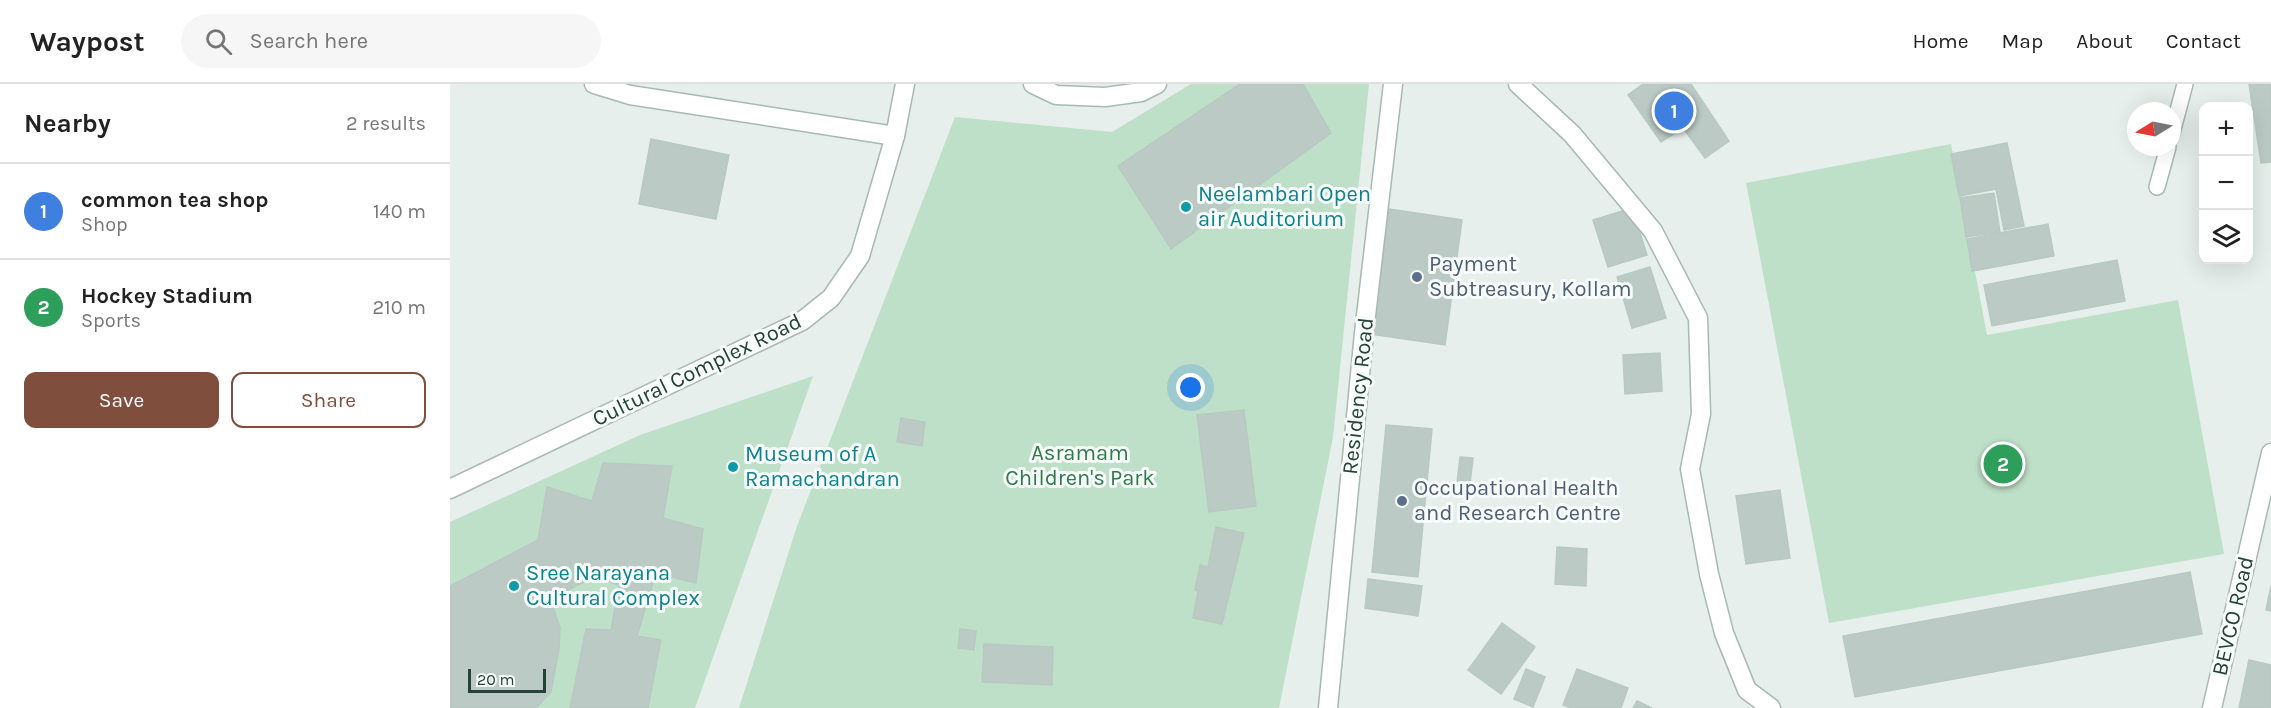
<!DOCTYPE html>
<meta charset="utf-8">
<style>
:root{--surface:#fff;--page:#f6f6f6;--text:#222;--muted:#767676;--line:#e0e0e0;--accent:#804e3d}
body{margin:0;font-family:Karla,sans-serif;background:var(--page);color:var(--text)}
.controls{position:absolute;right:18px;top:18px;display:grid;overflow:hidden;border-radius:12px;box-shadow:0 6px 24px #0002}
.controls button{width:54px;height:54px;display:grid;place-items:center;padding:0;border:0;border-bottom:2px solid var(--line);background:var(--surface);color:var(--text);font:30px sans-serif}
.compass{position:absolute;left:1677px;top:18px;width:54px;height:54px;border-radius:50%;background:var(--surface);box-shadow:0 6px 24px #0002;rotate:260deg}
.scale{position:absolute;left:18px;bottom:15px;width:78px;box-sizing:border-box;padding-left:6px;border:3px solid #24423a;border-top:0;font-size:16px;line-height:21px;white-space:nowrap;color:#24423a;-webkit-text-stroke:4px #f7fbf9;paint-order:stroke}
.you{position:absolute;left:741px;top:304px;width:21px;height:21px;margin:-15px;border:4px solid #fff;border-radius:50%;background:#1a73e8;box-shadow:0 0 0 9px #1a73e833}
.badge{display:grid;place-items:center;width:39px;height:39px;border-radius:50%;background:var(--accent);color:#fff;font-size:20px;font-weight:700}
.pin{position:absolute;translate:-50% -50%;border:3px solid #fff;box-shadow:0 2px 6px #0006}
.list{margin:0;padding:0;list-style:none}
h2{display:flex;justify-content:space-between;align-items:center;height:78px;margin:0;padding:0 24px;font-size:26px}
h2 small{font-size:20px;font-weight:400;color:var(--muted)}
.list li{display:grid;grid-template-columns:39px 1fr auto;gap:18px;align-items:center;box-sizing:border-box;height:96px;padding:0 24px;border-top:2px solid var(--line)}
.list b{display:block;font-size:22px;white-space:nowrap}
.list p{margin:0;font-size:20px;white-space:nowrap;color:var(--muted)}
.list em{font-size:20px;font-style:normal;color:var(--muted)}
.actions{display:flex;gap:12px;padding:18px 24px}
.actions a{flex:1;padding:14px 0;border:2px solid var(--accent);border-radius:12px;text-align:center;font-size:21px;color:var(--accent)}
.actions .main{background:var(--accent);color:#fff}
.icon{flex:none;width:33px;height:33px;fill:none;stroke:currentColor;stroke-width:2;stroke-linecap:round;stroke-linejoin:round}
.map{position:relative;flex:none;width:1821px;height:624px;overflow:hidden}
header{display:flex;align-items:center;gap:36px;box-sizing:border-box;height:84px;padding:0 30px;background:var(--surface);border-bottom:2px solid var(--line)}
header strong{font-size:28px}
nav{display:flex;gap:33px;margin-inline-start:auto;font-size:21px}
.search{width:420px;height:54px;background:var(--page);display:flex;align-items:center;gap:15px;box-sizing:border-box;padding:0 21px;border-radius:33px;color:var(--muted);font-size:22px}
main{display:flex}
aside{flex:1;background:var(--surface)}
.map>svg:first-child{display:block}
.park{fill:#bfe0c8}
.building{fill:#bbcac4;stroke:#b8c9c2;stroke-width:1.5}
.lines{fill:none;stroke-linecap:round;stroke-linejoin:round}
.service-casing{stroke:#a8b8b2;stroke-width:18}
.minor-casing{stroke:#a8b8b2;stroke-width:21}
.secondary-casing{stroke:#a4bbb3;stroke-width:21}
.service{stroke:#fff;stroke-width:15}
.minor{stroke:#fff;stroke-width:18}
.secondary{stroke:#fff;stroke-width:18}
.culture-dot{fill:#0f9aa8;stroke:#f7fbf9;stroke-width:2}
.service-dot{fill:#5c6f8a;stroke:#f7fbf9;stroke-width:2}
.labels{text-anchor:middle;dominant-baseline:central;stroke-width:6;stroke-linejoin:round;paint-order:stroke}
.culture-label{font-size:22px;fill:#0d838f;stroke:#f7fbf9;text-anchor:start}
.service-label{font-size:22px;fill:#4e5e75;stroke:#f7fbf9;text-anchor:start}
.street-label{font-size:22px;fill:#24423a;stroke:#f7fbf9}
.park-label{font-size:22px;fill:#2d7a4b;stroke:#f7fbf9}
</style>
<header>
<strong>Waypost</strong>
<div class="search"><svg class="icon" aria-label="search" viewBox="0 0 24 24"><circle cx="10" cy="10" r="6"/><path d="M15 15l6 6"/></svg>Search here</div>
<nav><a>Home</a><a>Map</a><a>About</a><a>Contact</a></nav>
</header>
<main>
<aside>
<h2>Nearby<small>2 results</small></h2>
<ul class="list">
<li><span class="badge" style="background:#3f7fe0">1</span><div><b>common tea shop</b><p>Shop</p></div><em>140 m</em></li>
<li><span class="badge" style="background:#2e9e5b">2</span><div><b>Hockey Stadium</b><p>Sports</p></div><em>210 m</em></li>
</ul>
<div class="actions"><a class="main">Save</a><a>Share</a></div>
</aside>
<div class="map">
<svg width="1821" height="624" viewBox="0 0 1821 624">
<rect width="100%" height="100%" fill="#e6efeb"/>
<g class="park">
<polygon points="741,0 919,0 883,353 829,624 289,624 347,442 505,33 662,48"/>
<polygon points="1501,60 1537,251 1728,216 1774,470 1379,539 1296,99"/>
<polygon points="363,292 245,624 0,624 0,438 190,351"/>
</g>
<g class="building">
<polygon points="790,0 853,0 881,49 721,165 668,82"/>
<polygon points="1193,0 1241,0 1279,57 1255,74 1233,44 1211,58 1178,11"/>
<polygon points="1799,0 1821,0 1821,78 1811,79"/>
<polygon points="201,55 279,71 266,135 189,120"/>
<polygon points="1557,59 1574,142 1554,146 1546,105 1509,112 1501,70"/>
<polygon points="1544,109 1550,148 1516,153 1510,114"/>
<polygon points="1182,124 1197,171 1158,183 1143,136"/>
<polygon points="939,125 1012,136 995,261 921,250"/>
<polygon points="1598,140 1604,172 1522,187 1517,155"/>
<polygon points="1667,176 1675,217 1542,242 1534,201"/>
<polygon points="1200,183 1216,234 1182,244 1167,193"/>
<polygon points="1210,269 1212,307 1175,310 1173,271"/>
<polygon points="794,326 806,422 759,428 747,331"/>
<polygon points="451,334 475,338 472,362 447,358"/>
<polygon points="936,341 982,345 968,493 922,488"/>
<polygon points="1010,373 1023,374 1020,400 1007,399"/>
<polygon points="153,379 222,382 213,434 253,445 246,499 206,489 187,552 211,556 198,624 120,624 136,545 161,546 169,501 144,493 100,515 110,543 109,565 101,608 86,624 0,624 0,502 88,456 97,403 142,417"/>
<polygon points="1330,406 1340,474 1296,480 1286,412"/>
<polygon points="766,443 794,449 772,540 743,534 748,507 745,506 750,481 758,483"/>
<polygon points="1107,463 1137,465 1136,502 1105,500"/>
<polygon points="1740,488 1752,550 1405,613 1393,552"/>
<polygon points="918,495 972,502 968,532 915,524"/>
<polygon points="1821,502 1821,527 1816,526"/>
<polygon points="1052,539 1085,563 1051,610 1018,586"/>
<polygon points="510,545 526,547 524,566 508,564"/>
<polygon points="534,560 603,563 602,601 532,598"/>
<polygon points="1799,576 1821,581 1821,624 1789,624"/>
<polygon points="1076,585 1095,593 1083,623 1064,615"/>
<polygon points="1127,585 1178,604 1171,624 1121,624 1113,621"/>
<polygon points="1187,617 1202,624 1183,624"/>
</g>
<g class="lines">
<g class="service-casing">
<g id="service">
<polyline points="1722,49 1735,0"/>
<polyline points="1707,103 1718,63"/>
</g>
</g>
<g class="minor-casing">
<g id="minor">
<polyline points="144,0 180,11 445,52"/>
<polyline points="1068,0 1122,50 1203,147 1248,234 1251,330 1240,385 1259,490 1274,549 1297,606 1321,624"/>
<polyline points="0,405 352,237 381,214 410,172 445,52 455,0"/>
<polyline points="878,624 914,249 943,0"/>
<polyline points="1762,624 1821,369"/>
</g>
</g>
<g class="secondary-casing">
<polyline id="secondary" points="583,0 606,11 655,13 691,8 707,0"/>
</g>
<use href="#service" class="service"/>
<use href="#minor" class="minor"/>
<use href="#secondary" class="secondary"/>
</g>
<g class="culture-dot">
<circle cx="736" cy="123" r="6"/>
<circle cx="283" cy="383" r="6"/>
<circle cx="64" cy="502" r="6"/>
</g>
<g class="service-dot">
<circle cx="967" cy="193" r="6"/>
<circle cx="952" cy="417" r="6"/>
</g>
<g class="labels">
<g class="culture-label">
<text x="748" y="110">Neelambari Open<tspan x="748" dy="25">air Auditorium</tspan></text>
<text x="295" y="370">Museum of A<tspan x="295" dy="25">Ramachandran</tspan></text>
<text x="76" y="489">Sree Narayana<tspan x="76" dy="25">Cultural Complex</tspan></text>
</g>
<g class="service-label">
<text x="979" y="180">Payment<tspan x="979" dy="25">Subtreasury, Kollam</tspan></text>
<text x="964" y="404">Occupational Health<tspan x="964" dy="25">and Research Centre</tspan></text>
</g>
<g class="street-label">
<text transform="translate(247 286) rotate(-26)">Cultural Complex Road</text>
<text transform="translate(908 312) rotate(-84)">Residency Road</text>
<text transform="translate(1783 532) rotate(-77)">BEVCO Road</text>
</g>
<g class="park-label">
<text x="630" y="369">Asramam<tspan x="630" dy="25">Children's Park</tspan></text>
</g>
</g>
</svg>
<div class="controls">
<button>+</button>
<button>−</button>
<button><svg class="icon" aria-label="layers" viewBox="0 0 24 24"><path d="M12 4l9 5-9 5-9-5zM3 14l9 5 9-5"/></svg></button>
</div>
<svg class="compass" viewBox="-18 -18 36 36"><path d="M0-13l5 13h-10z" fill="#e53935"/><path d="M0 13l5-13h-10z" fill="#767676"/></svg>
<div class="scale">20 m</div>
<div class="you"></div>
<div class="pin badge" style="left:1224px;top:27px;background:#3f7fe0">1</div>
<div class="pin badge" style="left:1553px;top:380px;background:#2e9e5b">2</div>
</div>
</main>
